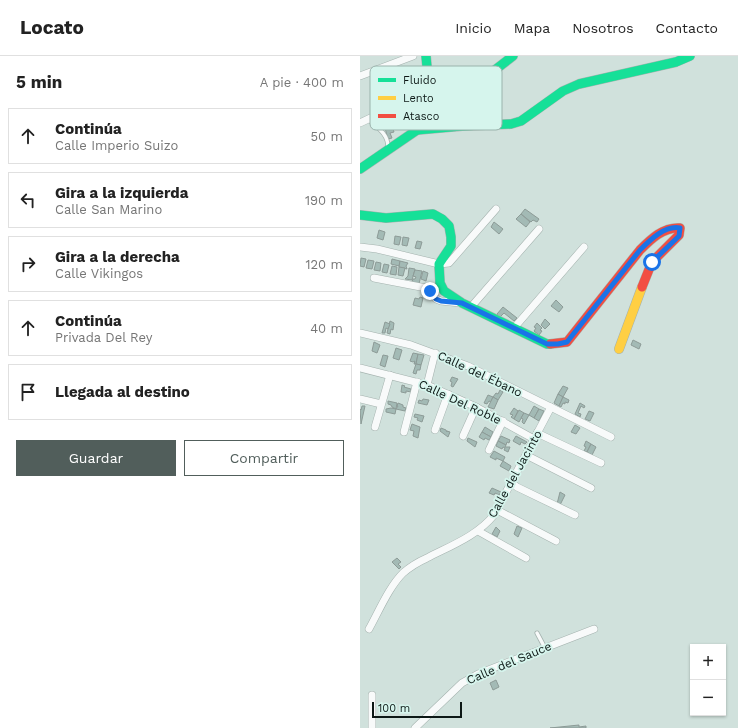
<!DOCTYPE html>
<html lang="es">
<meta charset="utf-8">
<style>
:root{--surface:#fff;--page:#f2f2f2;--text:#222;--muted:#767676;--line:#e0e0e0;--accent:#515e5b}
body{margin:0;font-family:"Work Sans",sans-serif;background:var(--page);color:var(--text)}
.controls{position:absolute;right:12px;bottom:12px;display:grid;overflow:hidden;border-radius:0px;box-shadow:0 1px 3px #0004}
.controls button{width:36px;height:36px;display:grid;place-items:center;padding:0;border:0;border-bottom:1px solid var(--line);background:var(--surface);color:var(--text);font:20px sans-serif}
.scale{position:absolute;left:12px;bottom:10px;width:90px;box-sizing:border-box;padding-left:4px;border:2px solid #0d1816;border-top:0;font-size:11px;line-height:14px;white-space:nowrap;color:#0d1816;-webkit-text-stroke:3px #d6f5ed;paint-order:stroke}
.stop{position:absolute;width:12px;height:12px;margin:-9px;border:3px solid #1a73e8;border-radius:50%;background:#fff}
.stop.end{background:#1a73e8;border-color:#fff;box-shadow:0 1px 4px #0008}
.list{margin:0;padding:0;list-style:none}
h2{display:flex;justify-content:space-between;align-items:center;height:52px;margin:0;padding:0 16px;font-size:17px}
h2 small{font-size:13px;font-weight:400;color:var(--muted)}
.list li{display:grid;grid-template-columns:26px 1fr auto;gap:12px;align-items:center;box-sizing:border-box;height:56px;margin:0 8px 8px;padding:0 8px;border:1px solid var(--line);border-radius:0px}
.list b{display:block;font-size:15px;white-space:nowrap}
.list p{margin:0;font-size:13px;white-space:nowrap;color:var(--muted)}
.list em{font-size:13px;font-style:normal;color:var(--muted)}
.actions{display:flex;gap:8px;padding:12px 16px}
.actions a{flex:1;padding:9px 0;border:1px solid var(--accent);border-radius:0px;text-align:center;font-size:14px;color:var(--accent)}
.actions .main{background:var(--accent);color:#fff}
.icon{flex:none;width:22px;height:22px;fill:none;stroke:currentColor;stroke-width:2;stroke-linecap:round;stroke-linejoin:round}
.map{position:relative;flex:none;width:378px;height:672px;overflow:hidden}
header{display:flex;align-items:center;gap:24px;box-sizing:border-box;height:56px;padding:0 20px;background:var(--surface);border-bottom:1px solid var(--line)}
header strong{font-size:19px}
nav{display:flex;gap:22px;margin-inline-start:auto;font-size:14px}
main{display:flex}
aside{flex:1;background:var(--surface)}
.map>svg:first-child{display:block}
.building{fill:#a3bab5;stroke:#8d9b97}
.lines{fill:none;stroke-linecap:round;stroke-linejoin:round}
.lane-casing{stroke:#a4b2ae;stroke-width:5}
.street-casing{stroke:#a4b2ae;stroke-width:8}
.fast-casing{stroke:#a4b2ae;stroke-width:10}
.slow-casing{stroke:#a4b2ae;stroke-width:10}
.jam-casing{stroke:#a4b2ae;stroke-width:10}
.lane{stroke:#f8fafa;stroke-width:3.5}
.street{stroke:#f8fafa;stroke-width:7}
.fast{stroke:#16e098;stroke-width:9}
.slow{stroke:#ffcf43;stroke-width:9}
.jam{stroke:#f24e42;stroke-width:9}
.route{stroke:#1a73e8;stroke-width:5}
.labels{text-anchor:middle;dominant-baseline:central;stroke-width:3.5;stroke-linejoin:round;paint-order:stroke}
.street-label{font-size:12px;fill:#0d1816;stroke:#d6f5ed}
.key{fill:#d6f5ed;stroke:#9ab3ac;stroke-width:1}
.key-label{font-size:11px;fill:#0d1816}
</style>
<header>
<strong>Locato</strong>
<nav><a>Inicio</a><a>Mapa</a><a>Nosotros</a><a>Contacto</a></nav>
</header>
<main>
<aside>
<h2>5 min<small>A pie · 400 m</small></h2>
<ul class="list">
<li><svg class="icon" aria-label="ahead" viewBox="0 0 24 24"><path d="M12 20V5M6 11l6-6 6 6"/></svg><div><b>Continúa</b><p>Calle Imperio Suizo</p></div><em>50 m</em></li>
<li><svg class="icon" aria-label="left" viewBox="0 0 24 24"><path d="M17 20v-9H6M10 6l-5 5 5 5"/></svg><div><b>Gira a la izquierda</b><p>Calle San Marino</p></div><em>190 m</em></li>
<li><svg class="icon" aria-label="right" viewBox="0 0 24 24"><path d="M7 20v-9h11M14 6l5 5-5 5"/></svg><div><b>Gira a la derecha</b><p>Calle Vikingos</p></div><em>120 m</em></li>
<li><svg class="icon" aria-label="ahead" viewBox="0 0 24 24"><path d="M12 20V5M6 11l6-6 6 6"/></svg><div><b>Continúa</b><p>Privada Del Rey</p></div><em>40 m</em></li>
<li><svg class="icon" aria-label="arrive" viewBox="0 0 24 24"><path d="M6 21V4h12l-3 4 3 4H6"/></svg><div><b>Llegada al destino</b></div></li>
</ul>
<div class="actions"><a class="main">Guardar</a><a>Compartir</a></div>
</aside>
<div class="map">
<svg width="378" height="672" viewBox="0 0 378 672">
<rect width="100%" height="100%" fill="#d0e1dc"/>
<g class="building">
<polygon points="31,67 34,76 30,77 32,82 28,83 25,72 29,70 29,68"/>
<polygon points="165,153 179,163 177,166 173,164 171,166 161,158"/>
<polygon points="161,158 170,166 166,171 156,163"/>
<polygon points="134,166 143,173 139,178 131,171"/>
<polygon points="19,174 25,176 23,184 17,182"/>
<polygon points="35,180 41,181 39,189 34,188"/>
<polygon points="43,181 49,182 47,190 42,189"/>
<polygon points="57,185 62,186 60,193 55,192"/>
<polygon points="1,202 6,203 4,211 0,210"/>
<polygon points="32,203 40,205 39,210 31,208"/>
<polygon points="8,204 14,205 12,213 6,212"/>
<polygon points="40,205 48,207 46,210 47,213 39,211"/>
<polygon points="16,206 21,207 20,215 14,214"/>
<polygon points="24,208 29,209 27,217 22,216"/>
<polygon points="32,210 37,211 36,219 30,218"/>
<polygon points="39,211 45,212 43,220 38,219"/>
<polygon points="49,212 55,213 52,224 45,223 48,220"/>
<polygon points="55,214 62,215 59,228 52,226 53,223 55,223 56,221 53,220"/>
<polygon points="63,215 68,217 66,225 61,223"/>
<polygon points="60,241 63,242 61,251 53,249 55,242 59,243"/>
<polygon points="196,244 203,251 199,256 191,250"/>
<polygon points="143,251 157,262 154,265 144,257 140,261 137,258"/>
<polygon points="185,263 190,268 185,273 181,269"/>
<polygon points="30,265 34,267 33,274 31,273 30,278 27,277"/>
<polygon points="25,266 30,268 28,273 26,272 25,277 22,277"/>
<polygon points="177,267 182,272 180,274 182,275 179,279 174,275 176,272 174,271"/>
<polygon points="273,284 281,288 279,293 271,289"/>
<polygon points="14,286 20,289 17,297 12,295"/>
<polygon points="36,292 42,294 39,304 33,302"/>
<polygon points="53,297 58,298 56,308 54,308 55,305 53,306 50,305"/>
<polygon points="58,298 64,299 61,309 56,308"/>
<polygon points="23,299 28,300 25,311 20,309"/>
<polygon points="56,308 61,309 60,314 57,314 56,318 53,317"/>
<polygon points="92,321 98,323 93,331 91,330 92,326 90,325"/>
<polygon points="42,329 45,330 44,331 51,333 51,336 46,335 46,337 41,336"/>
<polygon points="203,330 208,332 203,341 198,338"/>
<polygon points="140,334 143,336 138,344 133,341 136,337 138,338"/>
<polygon points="198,338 203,341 199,350 194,347"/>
<polygon points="128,339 133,341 131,346 129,345 127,348 124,347"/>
<polygon points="133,341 138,344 134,353 128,351"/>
<polygon points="203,341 209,344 208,347 205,346 205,348 203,347 201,351 199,350"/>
<polygon points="63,343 69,344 67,349 58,347 59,344 62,345"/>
<polygon points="28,345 37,347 36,353 32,351 31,349 28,348"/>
<polygon points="38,347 43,349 43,351 46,352 45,355 36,353 38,350 37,350"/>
<polygon points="220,347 225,350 224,352 221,350 218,357 221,358 220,361 215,358"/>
<polygon points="2,350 5,350 1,368 0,353 1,354"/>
<polygon points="174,350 179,353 174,362 169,359"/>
<polygon points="31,352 36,353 35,358 26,356 26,353"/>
<polygon points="154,352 158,355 154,363 151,361 153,359 150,358"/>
<polygon points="179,353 184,355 179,365 174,362"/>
<polygon points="159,354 164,357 159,366 154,363"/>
<polygon points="229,355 234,357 230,365 225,363"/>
<polygon points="164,357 169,359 164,368 162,366 163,363 161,362"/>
<polygon points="55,358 64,360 62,366 57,364 58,362 54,361"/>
<polygon points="52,368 60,371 58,382 53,380 54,375 50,374"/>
<polygon points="215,369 220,372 216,378 211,376"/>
<polygon points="125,371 133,376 131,381 122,376"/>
<polygon points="81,372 86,374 87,376 87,375 90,376 88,381 80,375"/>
<polygon points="122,376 131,381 129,384 125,382 124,384 119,381"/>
<polygon points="141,380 150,384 149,387 147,386 146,389 138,385"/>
<polygon points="156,380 167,386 165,388 161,386 160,389 153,385"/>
<polygon points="108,382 117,386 115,391 107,385"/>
<polygon points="138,385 146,389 145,391 150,391 148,396 144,394 145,392 143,391 142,393 136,390"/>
<polygon points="226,385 231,388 227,396 224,395 226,391 224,390"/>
<polygon points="231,388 236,391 232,399 227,396"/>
<polygon points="134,395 145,401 143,405 136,402 136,404 130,401"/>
<polygon points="143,405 151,410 149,415 140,410"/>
<polygon points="132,432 141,436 139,439 135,437 134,439 129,437"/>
<polygon points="200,436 205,439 200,449 197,448"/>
<polygon points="157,470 162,472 158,481 154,478"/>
<polygon points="136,471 140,475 137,481 132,478"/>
<polygon points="37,502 41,506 38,508 41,511 39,513 32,506"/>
<polygon points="136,624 139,631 133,634 130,627"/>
<polygon points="219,669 219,671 226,670 226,672 190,672"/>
</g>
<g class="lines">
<g class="lane-casing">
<g id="lane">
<path d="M9,64C18,72 28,78 28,91"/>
<polyline points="177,577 185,592"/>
</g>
</g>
<g class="street-casing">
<g id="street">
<polyline points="0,20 53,0"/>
<polyline points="0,67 42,47 53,46 61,49"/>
<polyline points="0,191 17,193 79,208 89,207 136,153"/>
<polyline points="14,222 66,232 76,243 81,245 100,247"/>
<polyline points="111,251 179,173"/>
<polyline points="154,272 224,191"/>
<polyline points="0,277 51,289 108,310 251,381"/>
<polyline points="0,312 67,329 116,351 174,383"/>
<polyline points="67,329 75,297"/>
<polyline points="0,343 21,348"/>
<polyline points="15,371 30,319"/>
<polyline points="75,374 88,338"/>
<polyline points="44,376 57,326"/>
<polyline points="177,377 241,407"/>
<polyline points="103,380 116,351"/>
<polyline points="129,394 143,365"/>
<polyline points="166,399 231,432"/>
<polyline points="152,427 157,431 215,459"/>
<polyline points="137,454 196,485"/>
<polyline points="118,475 166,502"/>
<path d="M9,573C19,555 29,531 43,517C50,511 58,506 67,502C90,490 117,480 134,459L191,351"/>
<polyline points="12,639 12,672"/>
<polyline points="55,672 102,627 118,618 234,573"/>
</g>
</g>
<g class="fast-casing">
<g id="fast">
<polyline points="66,0 67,11 57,74 102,70 151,68 161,65 203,35 219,28 316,6 330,0"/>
<polyline points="0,113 57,74 153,0"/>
<polyline points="0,159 26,162 73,158 82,163 89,170 91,181 91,190 79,208 80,227 84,235 102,247 187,288 190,288"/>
</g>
</g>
<g class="slow-casing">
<polyline id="slow" points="259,293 282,231"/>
</g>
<g class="jam-casing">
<path id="jam" d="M190,288L207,286L280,194C291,183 303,171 320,172L319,179L292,206L282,231"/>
</g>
<use href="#lane" class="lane"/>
<use href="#street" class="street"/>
<use href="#fast" class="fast"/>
<use href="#slow" class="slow"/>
<use href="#jam" class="jam"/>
</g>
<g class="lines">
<path class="route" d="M70,235L76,243L81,245L102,247L187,288H198L207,286L280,194C290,184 305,169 320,172L319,180L292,206"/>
</g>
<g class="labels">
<g class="street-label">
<text transform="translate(120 318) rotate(25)">Calle del Ébano</text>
<text transform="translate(100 346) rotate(25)">Calle Del Roble</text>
<text transform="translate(155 418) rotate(-61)">Calle del Jacinto</text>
<text transform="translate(149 607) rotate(-23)">Calle del Sauce</text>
</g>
</g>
<rect x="10" y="10" width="132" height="64" rx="6" class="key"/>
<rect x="18" y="22" width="18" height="4" fill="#16e098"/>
<rect x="18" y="40" width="18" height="4" fill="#ffcf43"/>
<rect x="18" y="58" width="18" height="4" fill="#f24e42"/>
<g class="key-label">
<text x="43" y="28">Fluido</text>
<text x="43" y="46">Lento</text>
<text x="43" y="64">Atasco</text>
</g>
</svg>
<div class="controls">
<button>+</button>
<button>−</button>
</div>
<div class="scale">100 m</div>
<div class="stop" style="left:292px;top:206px"></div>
<div class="stop end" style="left:70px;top:235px"></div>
</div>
</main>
